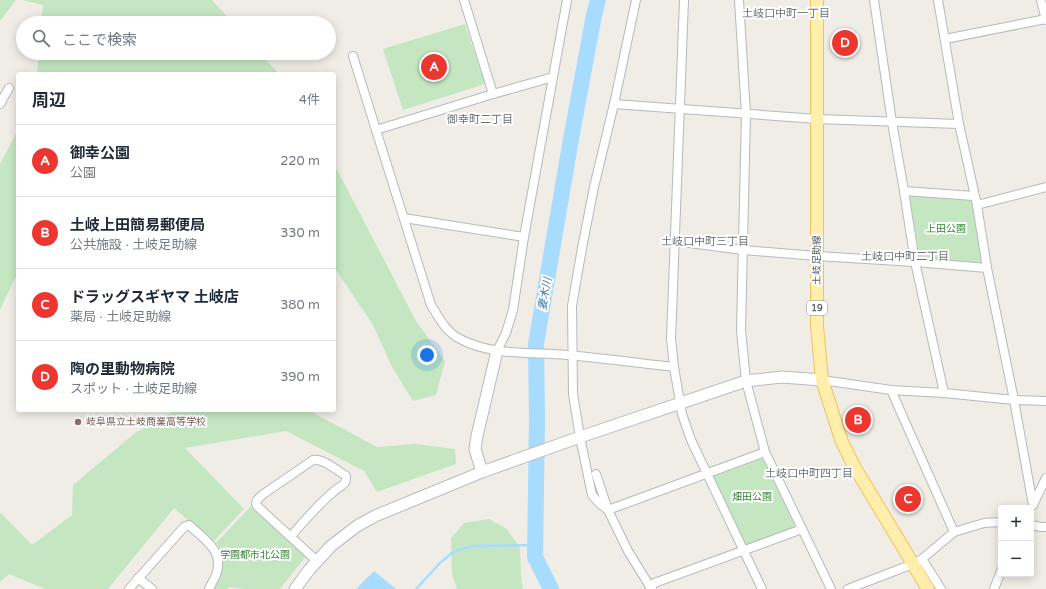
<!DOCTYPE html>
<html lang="ja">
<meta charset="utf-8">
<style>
:root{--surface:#fff;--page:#f2f2f3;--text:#1f2937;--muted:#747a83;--line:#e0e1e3;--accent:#eb3730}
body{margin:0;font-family:"Varela Round","Noto Sans JP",sans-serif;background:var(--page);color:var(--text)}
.controls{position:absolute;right:12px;bottom:12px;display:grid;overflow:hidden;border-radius:4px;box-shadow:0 2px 10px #0003}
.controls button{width:36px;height:36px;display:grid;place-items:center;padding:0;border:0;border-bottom:1px solid var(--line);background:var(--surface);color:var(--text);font:20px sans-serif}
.you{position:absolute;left:427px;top:355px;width:14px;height:14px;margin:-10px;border:3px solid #fff;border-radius:50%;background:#1a73e8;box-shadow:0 0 0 6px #1a73e833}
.badge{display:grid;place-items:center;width:26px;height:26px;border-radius:50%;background:var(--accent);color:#fff;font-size:13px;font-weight:700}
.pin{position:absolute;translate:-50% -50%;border:2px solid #fff;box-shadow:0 1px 4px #0006}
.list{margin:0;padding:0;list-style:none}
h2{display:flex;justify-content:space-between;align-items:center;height:52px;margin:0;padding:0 16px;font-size:17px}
h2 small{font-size:13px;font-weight:400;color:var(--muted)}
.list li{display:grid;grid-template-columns:26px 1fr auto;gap:12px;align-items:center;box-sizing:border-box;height:72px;padding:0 16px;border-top:1px solid var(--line)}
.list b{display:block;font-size:15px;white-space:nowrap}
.list p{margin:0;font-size:13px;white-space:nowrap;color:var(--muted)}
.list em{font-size:13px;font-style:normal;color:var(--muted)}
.icon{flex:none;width:22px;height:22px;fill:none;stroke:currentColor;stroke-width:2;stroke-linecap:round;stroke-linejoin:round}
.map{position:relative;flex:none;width:1046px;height:589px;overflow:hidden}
.search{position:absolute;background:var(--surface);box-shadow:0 2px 10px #0003;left:16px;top:16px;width:320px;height:44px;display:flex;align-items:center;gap:10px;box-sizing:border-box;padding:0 14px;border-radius:22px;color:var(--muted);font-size:15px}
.panel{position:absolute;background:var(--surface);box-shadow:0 2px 10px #0003;left:16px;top:72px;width:320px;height:340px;border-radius:4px}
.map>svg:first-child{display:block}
.green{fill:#c4e7c2}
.water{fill:#a7dcff}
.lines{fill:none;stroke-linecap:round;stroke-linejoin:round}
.stream{stroke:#a7dcff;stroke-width:2.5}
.river{stroke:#a7dcff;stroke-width:16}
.street-casing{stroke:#b6b9bd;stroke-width:10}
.secondary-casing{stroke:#b7bbc0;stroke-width:13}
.primary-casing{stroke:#f3c25c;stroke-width:14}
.street{stroke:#fff;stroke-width:8}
.secondary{stroke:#fff;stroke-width:11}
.primary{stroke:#ffeeac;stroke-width:12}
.education-dot{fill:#8d6e63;stroke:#fff;stroke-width:1.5}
.labels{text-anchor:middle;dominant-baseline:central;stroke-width:4;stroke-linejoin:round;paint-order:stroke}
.shield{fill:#fff;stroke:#8e9194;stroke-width:1}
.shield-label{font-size:9px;font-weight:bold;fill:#5d6266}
.park-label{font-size:10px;fill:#348635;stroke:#fff}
.street-label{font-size:10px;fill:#5d6266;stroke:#fff}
.education-label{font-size:10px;fill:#785e54;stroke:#fff;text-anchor:start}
.neighbourhood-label{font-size:11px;fill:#6e7478;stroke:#fff}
.water-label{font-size:11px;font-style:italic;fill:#3e78aa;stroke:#fff}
</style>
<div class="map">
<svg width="1046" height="589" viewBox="0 0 1046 589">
<rect width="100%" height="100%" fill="#f0ede6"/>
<g class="green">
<polygon points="0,0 16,0 0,21"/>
<polygon points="22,0 212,0 233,23 41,23 43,5"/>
<polygon points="465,24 485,84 403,110 383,49"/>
<polygon points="39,53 260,53 279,74 37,74"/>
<polygon points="18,130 18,275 15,278 0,310 0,164"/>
<polygon points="334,164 416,321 445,361 436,395 413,401 392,367 373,325 334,267"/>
<polygon points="912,193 969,199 971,201 984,264 983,265 922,260 920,258 909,196"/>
<polygon points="177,410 308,410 377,447 415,444 455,449 456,464 377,492 364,471 286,431 185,448 244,509 213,542 174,508 108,589 45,589 9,574 0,582 0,514 1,513 32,545 72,515 73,485 135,433"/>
<polygon points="760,457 764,460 794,524 793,528 748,545 745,543 713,476 716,473"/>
<path d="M251,506L307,555L280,589H245L228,587V589H212C220,575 228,557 216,543Z"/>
<polygon points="489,519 507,529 520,548 521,576 523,589 457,589 452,574 451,538 464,523"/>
</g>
<polygon class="water" points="374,571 396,589 356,589"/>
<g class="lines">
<polyline class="stream" points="416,589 440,563 453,552 462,549 474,546 535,545"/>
<polyline class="river" points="551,589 535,557 537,420 536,344 571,139 594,15 598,0"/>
<g class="street-casing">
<g id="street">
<polyline points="464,0 493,94"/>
<polyline points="636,0 614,104 594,187 582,248 572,306 573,394 580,437 592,495 600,504 608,510 628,551 649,585 652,589"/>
<polyline points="684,0 671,339 674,367 682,414 691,440 762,589"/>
<polyline points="739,0 746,114 741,330 746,381 765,452 831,589"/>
<polyline points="874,0 892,122 904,191 915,262 944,393"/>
<polyline points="938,0 959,124 977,205 987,268 1014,400 1033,505"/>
<polyline points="1041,0 1046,20"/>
<polyline points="945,39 1046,19"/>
<polyline points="353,56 376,130"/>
<path d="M553,77L493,94L376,130L431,305C439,318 446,332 460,339C492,356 532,352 567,355C603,358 638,363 674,367"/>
<polyline points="0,104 9,88"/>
<polyline points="614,104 817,119 959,124"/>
<polyline points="904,191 974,196"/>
<polyline points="977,205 1046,187"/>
<polyline points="404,218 524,237"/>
<polyline points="674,241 743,250 817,256 915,262 987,268"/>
<polyline points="497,351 506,333 513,310 524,237 567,0"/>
<polyline points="822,380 891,390 944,393 1014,400 1046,401"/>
<polyline points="891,390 954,532"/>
<polyline points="596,474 608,510 765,452"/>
<polyline points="1033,505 1046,478"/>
<polyline points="1031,525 1041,527 1046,527"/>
<path d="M291,536C306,519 320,502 338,488C343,485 347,483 346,476C338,471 323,458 313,460L262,495L257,500L256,503L257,506L317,561"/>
<polyline points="922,559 941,589"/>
<polyline points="138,578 152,589"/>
<polyline points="649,585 802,529"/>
<path d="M129,589L184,527L189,525C204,539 225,551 216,575C214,580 211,584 209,589"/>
<polyline points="848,589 913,564 922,559 954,532 984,523 1001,522"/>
<polyline points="994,589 1001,571"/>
</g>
</g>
<g class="secondary-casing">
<g id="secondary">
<polyline points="482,472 475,449 477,436 497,351"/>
<polyline points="295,589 309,570 331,546 357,526 375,516 482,472 580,437 746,381 782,377 822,380"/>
</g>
</g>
<g class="primary-casing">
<polyline id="primary" points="817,0 817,326 822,380 842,442 854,466 928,589"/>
</g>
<use href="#street" class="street"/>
<use href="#secondary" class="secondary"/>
<use href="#primary" class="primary"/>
</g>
<circle class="education-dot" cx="78" cy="422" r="4"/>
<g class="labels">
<rect class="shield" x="807" y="301" width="20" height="14" rx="3"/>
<g class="shield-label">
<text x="817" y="308">19</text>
</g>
<g class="park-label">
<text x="946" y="229">上田公園</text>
<text x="752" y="497">畑田公園</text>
<text x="255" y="555">学園都市北公園</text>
</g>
<g class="street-label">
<text transform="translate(817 260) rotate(-90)">土岐足助線</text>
</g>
<g class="education-label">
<text x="86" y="422">岐阜県立土岐商業高等学校</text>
</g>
<g class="neighbourhood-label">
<text x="786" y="13">土岐口中町一丁目</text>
<text x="480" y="119">御幸町二丁目</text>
<text x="705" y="241">土岐口中町三丁目</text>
<text x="905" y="256">土岐口中町二丁目</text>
<text x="809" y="473">土岐口中町四丁目</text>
</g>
<g class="water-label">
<text transform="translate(545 294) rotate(-80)">妻木川</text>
</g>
</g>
</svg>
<div class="controls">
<button>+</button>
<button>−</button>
</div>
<div class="you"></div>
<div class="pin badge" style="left:434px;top:67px">A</div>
<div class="pin badge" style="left:858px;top:420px">B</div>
<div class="pin badge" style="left:908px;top:499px">C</div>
<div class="pin badge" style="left:845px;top:43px">D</div>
<div class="search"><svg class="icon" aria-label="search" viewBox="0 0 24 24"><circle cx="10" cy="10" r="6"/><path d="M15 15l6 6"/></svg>ここで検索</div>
<section class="panel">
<h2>周辺<small>4件</small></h2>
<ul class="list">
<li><span class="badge">A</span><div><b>御幸公園</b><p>公園</p></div><em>220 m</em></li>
<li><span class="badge">B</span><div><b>土岐上田簡易郵便局</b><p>公共施設 · 土岐足助線</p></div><em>330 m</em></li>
<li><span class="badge">C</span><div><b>ドラッグスギヤマ 土岐店</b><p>薬局 · 土岐足助線</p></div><em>380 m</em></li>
<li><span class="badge">D</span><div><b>陶の里動物病院</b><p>スポット · 土岐足助線</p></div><em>390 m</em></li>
</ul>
</section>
</div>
